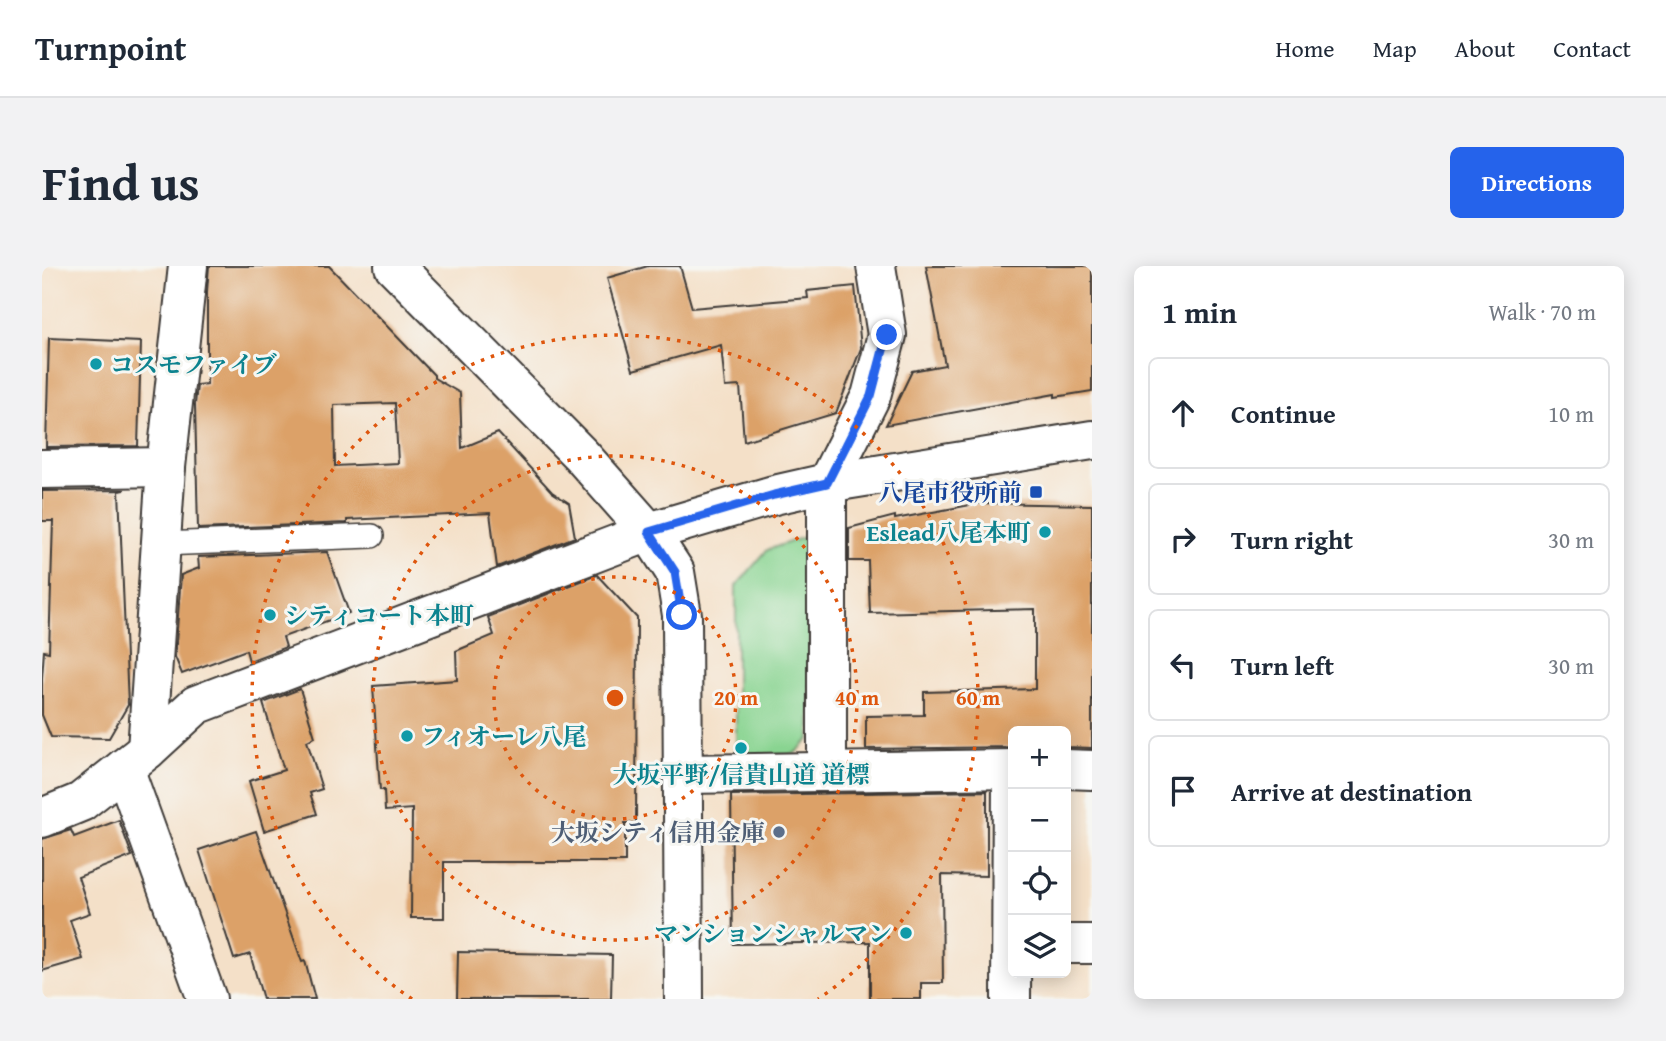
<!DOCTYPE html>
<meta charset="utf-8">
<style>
:root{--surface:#fff;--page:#f2f2f3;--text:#1f2937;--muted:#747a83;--line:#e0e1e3;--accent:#2563eb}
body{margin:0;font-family:"Gentium Book Plus","Noto Serif JP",serif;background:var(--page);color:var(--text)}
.controls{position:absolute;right:21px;bottom:21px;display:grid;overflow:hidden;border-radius:10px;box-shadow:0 4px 18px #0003}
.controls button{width:63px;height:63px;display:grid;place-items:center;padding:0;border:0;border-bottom:2px solid var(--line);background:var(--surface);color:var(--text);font:35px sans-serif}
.stop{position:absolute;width:21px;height:21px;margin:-16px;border:5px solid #2563eb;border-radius:50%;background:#fff}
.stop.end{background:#2563eb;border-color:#fff;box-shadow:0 2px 7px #0008}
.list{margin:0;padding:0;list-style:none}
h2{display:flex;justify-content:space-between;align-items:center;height:91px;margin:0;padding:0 28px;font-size:30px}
h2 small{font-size:23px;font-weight:400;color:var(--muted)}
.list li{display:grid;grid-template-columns:46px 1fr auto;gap:21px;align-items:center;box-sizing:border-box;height:112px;margin:0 14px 14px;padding:0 14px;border:2px solid var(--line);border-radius:10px}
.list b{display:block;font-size:26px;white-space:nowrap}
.list em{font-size:23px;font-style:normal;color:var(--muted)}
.icon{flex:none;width:38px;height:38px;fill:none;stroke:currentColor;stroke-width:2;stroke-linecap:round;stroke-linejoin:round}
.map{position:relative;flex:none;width:1050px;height:733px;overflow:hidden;border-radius:10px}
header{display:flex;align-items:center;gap:42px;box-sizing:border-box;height:98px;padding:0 35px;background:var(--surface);border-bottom:2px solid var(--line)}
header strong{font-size:33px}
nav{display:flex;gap:38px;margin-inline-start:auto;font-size:24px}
.intro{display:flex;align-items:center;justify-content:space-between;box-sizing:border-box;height:168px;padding:0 42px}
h1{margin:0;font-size:49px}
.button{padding:18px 32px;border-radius:10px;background:var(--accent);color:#fff;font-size:24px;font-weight:700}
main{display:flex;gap:42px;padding:0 42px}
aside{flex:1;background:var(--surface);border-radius:10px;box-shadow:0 4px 18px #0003}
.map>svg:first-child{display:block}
.green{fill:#89d491;stroke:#527856;stroke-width:2}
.building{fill:#dca167;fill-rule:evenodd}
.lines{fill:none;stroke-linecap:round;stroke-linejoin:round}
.service-casing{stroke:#3c3936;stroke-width:26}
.minor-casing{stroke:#3c3936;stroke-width:42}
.tertiary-casing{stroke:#3c3936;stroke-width:42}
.service{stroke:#fff;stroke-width:23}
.minor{stroke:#fff;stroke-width:38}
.tertiary{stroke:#fff;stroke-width:38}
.route{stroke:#2563eb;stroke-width:9}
.ring{fill:none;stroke:#de560d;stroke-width:3.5;stroke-dasharray:3.5 7}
.culture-dot{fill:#0f9aa8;stroke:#f6f6f2;stroke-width:2.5}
.transit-dot{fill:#1a4fb4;stroke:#f6f6f2;stroke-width:2.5}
.service-dot{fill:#5c6f8a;stroke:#f6f6f2;stroke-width:2.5}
.labels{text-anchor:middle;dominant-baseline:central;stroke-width:6;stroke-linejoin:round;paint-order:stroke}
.culture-label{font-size:24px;font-weight:bold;fill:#0d838f;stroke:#f6f6f2;text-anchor:start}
.transit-label{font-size:24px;font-weight:bold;fill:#164399;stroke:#f6f6f2;text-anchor:end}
.service-label{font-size:24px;font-weight:bold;fill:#4e5e75;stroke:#f6f6f2;text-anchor:end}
.centre{fill:#de560d;stroke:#f6f6f2;stroke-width:3.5}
.ring-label{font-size:21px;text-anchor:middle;font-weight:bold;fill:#de560d;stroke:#f6f6f2;stroke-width:6;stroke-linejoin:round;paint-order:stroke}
</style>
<header>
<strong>Turnpoint</strong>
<nav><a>Home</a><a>Map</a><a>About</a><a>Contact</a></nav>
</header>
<div class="intro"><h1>Find us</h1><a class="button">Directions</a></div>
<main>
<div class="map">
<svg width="1050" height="733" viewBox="0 0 1050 733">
<rect width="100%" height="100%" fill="#f6f6f2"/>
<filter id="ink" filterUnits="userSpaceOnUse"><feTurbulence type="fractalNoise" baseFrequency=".0143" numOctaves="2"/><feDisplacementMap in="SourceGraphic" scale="14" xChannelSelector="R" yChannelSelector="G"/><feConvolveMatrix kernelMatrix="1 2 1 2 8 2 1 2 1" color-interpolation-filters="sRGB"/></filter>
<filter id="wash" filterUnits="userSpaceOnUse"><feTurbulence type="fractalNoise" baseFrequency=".00686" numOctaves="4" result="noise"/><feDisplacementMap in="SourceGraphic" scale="28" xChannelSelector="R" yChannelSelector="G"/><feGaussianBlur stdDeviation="1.57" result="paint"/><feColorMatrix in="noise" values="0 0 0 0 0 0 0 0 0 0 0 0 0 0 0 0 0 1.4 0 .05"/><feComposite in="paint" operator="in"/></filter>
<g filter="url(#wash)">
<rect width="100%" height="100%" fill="#f4e0c8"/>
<polygon class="green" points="768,269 768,473 752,488 694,489 694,320 725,284"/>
<g id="blocks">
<g class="building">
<path d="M167,0H287L392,109V112L418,127L420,182L456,167L510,226L527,237L533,271L455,301L448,247L305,254V257L156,263L153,139L155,119L165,118V26ZM353,137L356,197L293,200L292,139Z"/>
<polygon points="606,0 638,0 650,42 766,32 765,25 813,20 819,82 794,147 702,175 698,120 683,121 679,79 591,104 565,12"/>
<polygon points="884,0 1050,0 1050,125 1013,131 1013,128 844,159 870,105 903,99"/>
<polygon points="7,72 99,76 96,180 4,181"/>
<polygon points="83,224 77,225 86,439 67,472 9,471 0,449 0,412 2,385 7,386 11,255 0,255 0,225"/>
<polygon points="939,237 1050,239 1050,482 1024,481 1024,465 971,465 971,481 824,483 824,450 882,449 882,426 993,423 993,343 828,347 826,295 807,295 807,262 853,250 853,253"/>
<polygon points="285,286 307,347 241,371 244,381 207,395 204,384 140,408 133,391 139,309 157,302 156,291"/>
<polygon points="555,309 595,352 594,557 583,557 583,596 402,596 402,652 369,652 370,543 343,545 342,524 338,524 331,420 415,414 414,385 452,369 446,351"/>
<polygon points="258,423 273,471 265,475 280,523 268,527 275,548 222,565 207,515 242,504 221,437"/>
<polygon points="945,525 945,610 900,609 901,717 879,717 879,733 828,733 828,676 691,678 689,529"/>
<polygon points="77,554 90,590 36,611 48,647 28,654 41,693 0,705 0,573 29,564 32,571"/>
<polygon points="214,565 260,696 263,695 273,733 221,733 208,688 192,693 157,584"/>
<polygon points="416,686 570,689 569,733 415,733"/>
</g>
</g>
</g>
<g filter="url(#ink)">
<use href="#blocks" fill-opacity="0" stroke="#3c3936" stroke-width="2"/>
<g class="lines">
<g class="service-casing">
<polyline id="service" points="119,278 330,270"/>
</g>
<g class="minor-casing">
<g id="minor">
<polyline points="0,203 124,201"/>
<polyline points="105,484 124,201 146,0"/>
<polyline points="82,502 165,733"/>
<polyline points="1024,503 1050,504"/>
<polyline points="785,506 785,217 829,130 845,69 834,0"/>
<polyline points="642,508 971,503"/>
<polyline points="0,552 39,536 105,484 154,439 607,266"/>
<polyline points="1024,678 1050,678"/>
<polyline points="969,733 970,503"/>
</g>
</g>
<g class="tertiary-casing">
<g id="tertiary">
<polyline points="352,0 539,189 607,266 633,306 640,349 642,733"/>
<polyline points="607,266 732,229 785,217 1050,174"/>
</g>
</g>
<use href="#service" class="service"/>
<use href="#minor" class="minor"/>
<use href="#tertiary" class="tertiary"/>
</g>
</g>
<g class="lines" filter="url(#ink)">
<polyline class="route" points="640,349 633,306 607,266 732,229 785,217 829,130 845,69"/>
</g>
<g class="ring">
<circle cx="573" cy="432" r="121"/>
<circle cx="573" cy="432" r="242"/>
<path d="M370 733A363 363 0 1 1 776 733"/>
</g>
<g class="culture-dot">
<circle cx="54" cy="98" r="7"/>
<circle cx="1003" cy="266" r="7"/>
<circle cx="228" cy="349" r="7"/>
<circle cx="365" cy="470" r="7"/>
<circle cx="699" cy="482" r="7"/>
<circle cx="864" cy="667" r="7"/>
</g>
<rect class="transit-dot" x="987" y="219" width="14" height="14" rx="3.5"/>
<circle class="service-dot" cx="737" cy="566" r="7"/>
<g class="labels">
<g class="culture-label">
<text x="68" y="98">コスモファイブ</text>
<text x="989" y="266" text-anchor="end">Eslead八尾本町</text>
<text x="242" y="349">シティコート本町</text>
<text x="379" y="470">フィオーレ八尾</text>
<text x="699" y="508" text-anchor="middle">大坂平野/信貴山道 道標</text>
<text x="850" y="667" text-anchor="end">マンションシャルマン</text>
</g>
<g class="transit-label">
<text x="980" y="226">八尾市役所前</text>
</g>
<g class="service-label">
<text x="723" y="566">大坂シティ信用金庫</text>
</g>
</g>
<circle cx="573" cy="432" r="10" class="centre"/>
<g class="ring-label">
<text x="694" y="439">20 m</text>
<text x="815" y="439">40 m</text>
<text x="936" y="439">60 m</text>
</g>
</svg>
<div class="controls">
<button>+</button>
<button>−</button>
<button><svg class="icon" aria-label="locate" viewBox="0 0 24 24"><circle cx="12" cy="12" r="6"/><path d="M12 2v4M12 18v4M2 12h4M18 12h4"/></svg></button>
<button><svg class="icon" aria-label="layers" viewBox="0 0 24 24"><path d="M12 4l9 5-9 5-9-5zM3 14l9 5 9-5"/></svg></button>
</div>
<div class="stop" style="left:640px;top:349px"></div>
<div class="stop end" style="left:845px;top:69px"></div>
</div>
<aside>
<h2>1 min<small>Walk · 70 m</small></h2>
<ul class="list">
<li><svg class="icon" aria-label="ahead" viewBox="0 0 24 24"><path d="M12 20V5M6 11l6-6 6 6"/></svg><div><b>Continue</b></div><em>10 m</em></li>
<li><svg class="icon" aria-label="right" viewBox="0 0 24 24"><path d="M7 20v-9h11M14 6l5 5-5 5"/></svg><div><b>Turn right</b></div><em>30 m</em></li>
<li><svg class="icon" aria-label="left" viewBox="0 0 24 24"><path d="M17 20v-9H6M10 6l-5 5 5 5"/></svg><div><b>Turn left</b></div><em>30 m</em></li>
<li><svg class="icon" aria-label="arrive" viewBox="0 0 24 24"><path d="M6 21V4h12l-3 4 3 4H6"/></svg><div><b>Arrive at destination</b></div></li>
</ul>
</aside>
</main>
